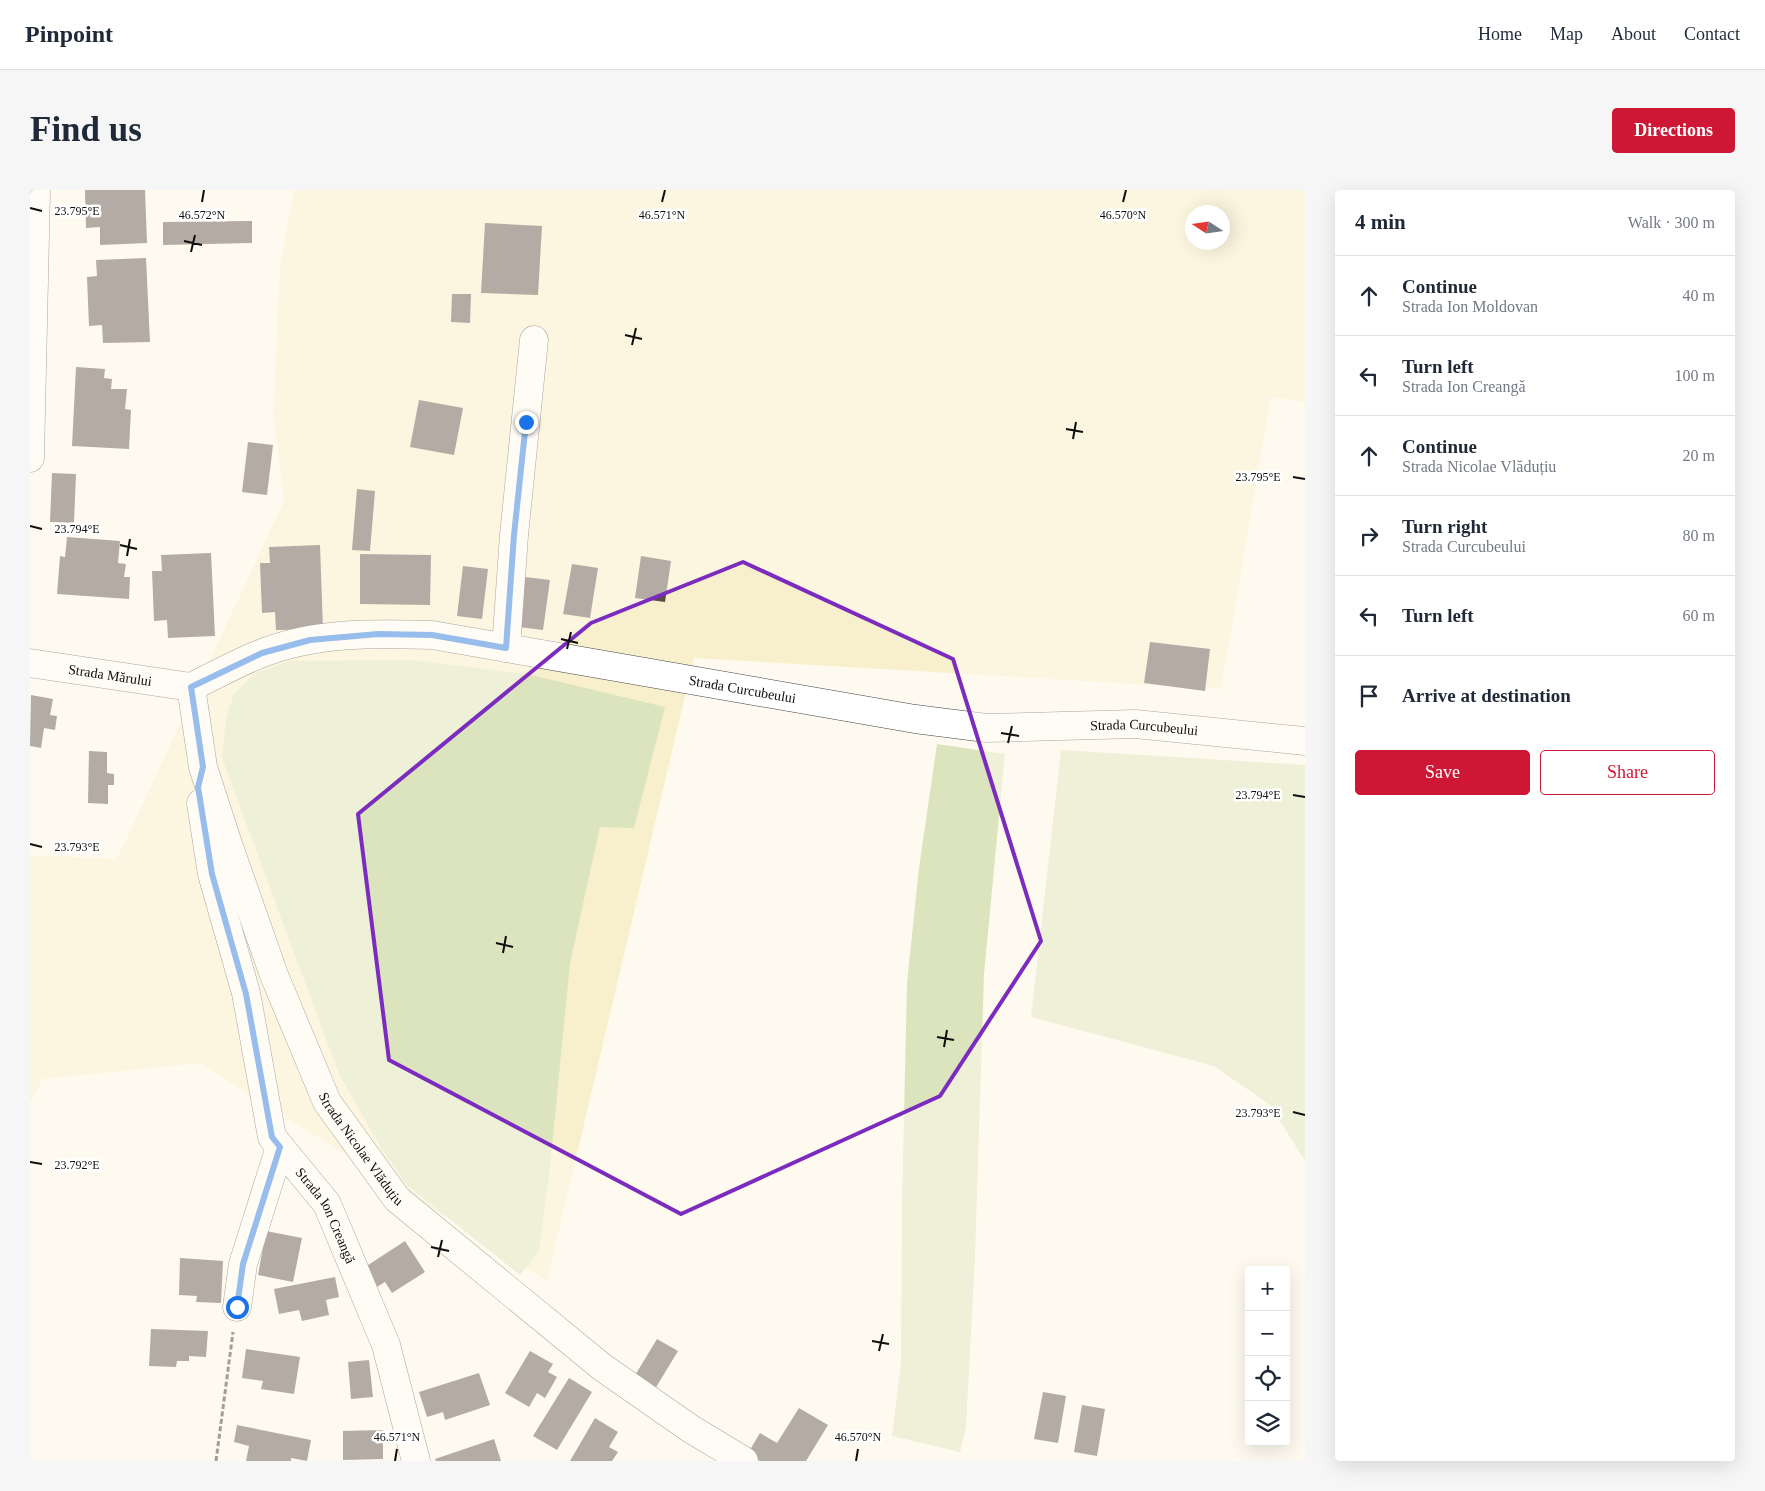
<!DOCTYPE html>
<meta charset="utf-8">
<style>
:root{--surface:#fff;--page:#f6f6f7;--text:#1f2937;--muted:#747a83;--line:#e0e1e3;--accent:#cd1734}
body{margin:0;font-family:Georgia,serif;background:var(--page);color:var(--text)}
.controls{position:absolute;right:15px;bottom:15px;display:grid;overflow:hidden;border-radius:5px;box-shadow:0 5px 20px #0002}
.controls button{width:45px;height:45px;display:grid;place-items:center;padding:0;border:0;border-bottom:1px solid var(--line);background:var(--surface);color:var(--text);font:25px sans-serif}
.compass{position:absolute;left:1155px;top:15px;width:45px;height:45px;border-radius:50%;background:var(--surface);box-shadow:0 5px 20px #0002;rotate:282deg}
.stop{position:absolute;width:15px;height:15px;margin:-11px;border:4px solid #1a73e8;border-radius:50%;background:#fff}
.stop.end{background:#1a73e8;border-color:#fff;box-shadow:0 1px 5px #0008}
.list{margin:0;padding:0;list-style:none}
h2{display:flex;justify-content:space-between;align-items:center;height:65px;margin:0;padding:0 20px;font-size:21px}
h2 small{font-size:16px;font-weight:400;color:var(--muted)}
.list li{display:grid;grid-template-columns:32px 1fr auto;gap:15px;align-items:center;box-sizing:border-box;height:80px;padding:0 20px;border-top:1px solid var(--line)}
.list b{display:block;font-size:19px;white-space:nowrap}
.list p{margin:0;font-size:16px;white-space:nowrap;color:var(--muted)}
.list em{font-size:16px;font-style:normal;color:var(--muted)}
.actions{display:flex;gap:10px;padding:15px 20px}
.actions a{flex:1;padding:11px 0;border:1px solid var(--accent);border-radius:5px;text-align:center;font-size:18px;color:var(--accent)}
.actions .main{background:var(--accent);color:#fff}
.icon{flex:none;width:28px;height:28px;fill:none;stroke:currentColor;stroke-width:2;stroke-linecap:round;stroke-linejoin:round}
.map{position:relative;flex:none;width:1275px;height:1271px;overflow:hidden;border-radius:5px}
header{display:flex;align-items:center;gap:30px;box-sizing:border-box;height:70px;padding:0 25px;background:var(--surface);border-bottom:1px solid var(--line)}
header strong{font-size:24px}
nav{display:flex;gap:28px;margin-inline-start:auto;font-size:18px}
.intro{display:flex;align-items:center;justify-content:space-between;box-sizing:border-box;height:120px;padding:0 30px}
h1{margin:0;font-size:35px}
.button{padding:12px 22px;border-radius:5px;background:var(--accent);color:#fff;font-size:18px;font-weight:700}
main{display:flex;gap:30px;padding:0 30px}
aside{flex:1;background:var(--surface);border-radius:5px;box-shadow:0 5px 20px #0002}
.map>svg:first-child{display:block}
.farmland{fill:#f8f0cc;fill-rule:evenodd}
.cemetery{fill:#dce4bd}
.building{fill:#584d49}
.lines{fill:none;stroke-linecap:round;stroke-linejoin:round}
.minor-casing{stroke:#414141;stroke-width:29}
.path{stroke:#303030;stroke-width:3;stroke-dasharray:5 2.5;stroke-linecap:butt}
.minor{stroke:#fff;stroke-width:28}
.route{stroke:#1a73e8;stroke-width:6}
.marked{fill:none;stroke:#7b2cbf;stroke-width:4;stroke-linejoin:round}
.ticks{fill:none;stroke:#0e0e0e;stroke-width:2}
.labels{text-anchor:middle;dominant-baseline:central;stroke-width:5;stroke-linejoin:round;paint-order:stroke}
.street-label{font-size:14px;fill:#0e0e0e;stroke:#fff}
.ticks-label{font-size:12px;text-anchor:middle;fill:#0e0e0e;stroke:#fff;stroke-width:5;stroke-linejoin:round;paint-order:stroke}
</style>
<header>
<strong>Pinpoint</strong>
<nav><a>Home</a><a>Map</a><a>About</a><a>Contact</a></nav>
</header>
<div class="intro"><h1>Find us</h1><a class="button">Directions</a></div>
<main>
<div class="map">
<svg width="1275" height="1271" viewBox="0 0 1275 1271">
<rect width="100%" height="100%" fill="#fffaef"/>
<path class="farmland" d="M264,0H1275V212L1241,207L1191,499L664,468L517,1091L170,873L13,889L0,912V665L87,669L254,311L243,225L250,77ZM1162,22H1192V52H1162Z"/>
<g class="cemetery">
<polygon points="383,470 497,484 635,517 604,638 570,637 540,773 520,978 509,1060 490,1085 378,996 351,958 309,884 192,568 196,528 204,504 224,484 259,471"/>
<polygon points="907,554 975,564 954,784 945,1067 936,1237 930,1262 862,1246 871,1172 872,1016 877,793 889,678"/>
<polygon points="1031,560 1275,575 1275,971 1240,915 1184,876 1001,827"/>
</g>
<g class="building">
<polygon points="55,0 115,0 117,53 70,55 70,37 56,38"/>
<polygon points="222,31 222,53 133,55 133,32"/>
<polygon points="455,33 512,36 508,105 451,103"/>
<polygon points="116,68 120,152 73,153 72,135 59,136 57,87 67,86 66,70"/>
<polygon points="422,104 441,104 440,133 421,132"/>
<polygon points="46,177 75,179 74,188 82,189 81,199 97,199 95,219 101,220 99,259 42,256"/>
<polygon points="389,210 433,218 424,265 380,257"/>
<polygon points="218,252 243,255 237,305 212,302"/>
<polygon points="22,283 46,284 44,333 20,332"/>
<polygon points="327,299 345,301 340,361 322,360"/>
<polygon points="37,347 90,351 88,373 96,374 94,387 100,387 99,409 27,404 30,366 35,367"/>
<polygon points="290,355 293,439 246,440 245,422 232,423 230,373 240,373 239,357"/>
<polygon points="181,363 185,446 138,448 137,430 124,431 122,381 132,381 131,365"/>
<polygon points="330,364 401,365 400,415 330,414"/>
<polygon points="611,366 641,371 635,412 605,408"/>
<polygon points="542,374 568,378 560,428 533,424"/>
<polygon points="433,376 458,379 452,429 427,426"/>
<polygon points="495,387 520,390 513,440 489,437"/>
<polygon points="1120,452 1180,459 1175,501 1114,493"/>
<polygon points="1,505 23,509 20,525 27,526 25,540 14,538 11,558 0,556"/>
<polygon points="59,561 77,562 77,583 84,584 84,595 78,595 78,614 58,613"/>
<polygon points="236,1041 272,1048 263,1092 228,1085"/>
<polygon points="375,1051 395,1082 362,1103 355,1092 347,1097 335,1077"/>
<polygon points="150,1068 193,1071 191,1113 166,1112 167,1106 149,1105"/>
<polygon points="305,1087 309,1107 296,1110 299,1125 272,1131 269,1120 249,1124 244,1099"/>
<polygon points="121,1139 178,1141 176,1167 159,1166 159,1171 147,1171 146,1177 119,1176"/>
<polygon points="627,1149 648,1161 625,1199 604,1187"/>
<polygon points="216,1159 270,1167 264,1204 231,1199 233,1191 212,1188"/>
<polygon points="500,1161 523,1174 518,1182 527,1187 515,1208 507,1203 499,1217 475,1203"/>
<polygon points="339,1170 343,1207 321,1209 318,1172"/>
<polygon points="449,1183 460,1215 415,1230 413,1222 397,1227 389,1202"/>
<polygon points="539,1188 562,1202 527,1260 503,1246"/>
<polygon points="1013,1202 1036,1206 1028,1253 1004,1249"/>
<polygon points="1052,1215 1075,1219 1067,1266 1044,1262"/>
<polygon points="769,1218 798,1235 776,1271 730,1271 718,1263 730,1243 747,1253"/>
<polygon points="565,1228 588,1242 579,1257 588,1262 582,1271 540,1271"/>
<polygon points="207,1235 281,1250 277,1271 261,1268 261,1271 216,1271 219,1256 204,1252"/>
<polygon points="353,1240 353,1269 313,1270 313,1241"/>
<polygon points="464,1249 471,1271 406,1271 405,1269"/>
</g>
<g class="lines">
<g class="minor-casing">
<g id="minor">
<polyline points="0,268 6,0"/>
<polyline points="476,458 484,345 504,150"/>
<path id="s1" d="M0,473L161,497"/>
<path id="s2" d="M161,497C184,486 207,473 230,464C284,442 345,443 402,445L885,529L956,538L1105,534L1275,551"/>
<path id="s3" d="M161,497L173,577L198,654L244,785L297,912L367,1009L572,1177L661,1239L714,1271"/>
<path id="s4" d="M171,613L182,684L216,803L242,947L297,1014L356,1155L386,1271"/>
<polyline points="207,1117 213,1074 250,957"/>
</g>
</g>
<polyline class="path" points="186,1271 203,1142"/>
<use href="#minor" class="minor"/>
</g>
<g class="lines">
<polyline class="route" points="207,1117 213,1074 250,957 242,947 216,804 182,684 168,597 173,577 161,497 232,463 280,450 348,444 402,445 476,458 484,345 496,232"/>
</g>
<path d="M0 0H1275V1271H0ZM713,372L923,469L1011,751L910,906L651,1024L359,870L328,624L561,433Z" fill="#fffaef" fill-opacity=".55" fill-rule="evenodd"/>
<path class="marked" d="M713,372L923,469L1011,751L910,906L651,1024L359,870L328,624L561,433Z"/>
<path class="ticks" d="M172,12L174,0M632,12L635,0M1093,12L1096,0M0,18L12,21M154,51L172,55M161,62L165,45M595,145L612,149M602,155L606,138M1036,239L1053,242M1043,249L1046,232M1263,287L1275,289M0,336L12,339M90,355L107,359M97,366L100,349M531,449L548,453M537,459L541,442M971,543L989,546M978,553L982,536M1263,605L1275,607M0,654L12,657M466,753L483,757M473,763L476,746M907,847L924,850M914,857L917,840M1263,922L1275,925M0,972L12,974M401,1057L419,1061M408,1067L412,1050M842,1151L859,1154M849,1161L853,1144M365,1271L367,1259M826,1271L828,1259"/>
<g class="labels">
<g class="street-label">
<text stroke="none"><textPath href="#s1" startOffset="81">Strada Mărului</textPath></text>
<text stroke="none"><textPath href="#s2" startOffset="566">Strada Curcubeului</textPath></text>
<text stroke="none"><textPath href="#s2" startOffset="971">Strada Curcubeului</textPath></text>
<text stroke="none"><textPath href="#s3" startOffset="496">Strada Nicolae Vlăduțiu</textPath></text>
<text stroke="none"><textPath href="#s4" startOffset="438">Strada Ion Creangă</textPath></text>
</g>
</g>
<g class="ticks-label">
<text x="47" y="25">23.795°E</text>
<text x="172" y="29">46.572°N</text>
<text x="632" y="29">46.571°N</text>
<text x="1093" y="29">46.570°N</text>
<text x="1228" y="291">23.795°E</text>
<text x="47" y="343">23.794°E</text>
<text x="1228" y="609">23.794°E</text>
<text x="47" y="661">23.793°E</text>
<text x="1228" y="927">23.793°E</text>
<text x="47" y="979">23.792°E</text>
<text x="367" y="1251">46.571°N</text>
<text x="828" y="1251">46.570°N</text>
</g>
</svg>
<div class="controls">
<button>+</button>
<button>−</button>
<button><svg class="icon" aria-label="locate" viewBox="0 0 24 24"><circle cx="12" cy="12" r="6"/><path d="M12 2v4M12 18v4M2 12h4M18 12h4"/></svg></button>
<button><svg class="icon" aria-label="layers" viewBox="0 0 24 24"><path d="M12 4l9 5-9 5-9-5zM3 14l9 5 9-5"/></svg></button>
</div>
<svg class="compass" viewBox="-18 -18 36 36"><path d="M0-13l5 13h-10z" fill="#e53935"/><path d="M0 13l5-13h-10z" fill="#747a83"/></svg>
<div class="stop" style="left:207px;top:1117px"></div>
<div class="stop end" style="left:496px;top:232px"></div>
</div>
<aside>
<h2>4 min<small>Walk · 300 m</small></h2>
<ul class="list">
<li><svg class="icon" aria-label="ahead" viewBox="0 0 24 24"><path d="M12 20V5M6 11l6-6 6 6"/></svg><div><b>Continue</b><p>Strada Ion Moldovan</p></div><em>40 m</em></li>
<li><svg class="icon" aria-label="left" viewBox="0 0 24 24"><path d="M17 20v-9H6M10 6l-5 5 5 5"/></svg><div><b>Turn left</b><p>Strada Ion Creangă</p></div><em>100 m</em></li>
<li><svg class="icon" aria-label="ahead" viewBox="0 0 24 24"><path d="M12 20V5M6 11l6-6 6 6"/></svg><div><b>Continue</b><p>Strada Nicolae Vlăduțiu</p></div><em>20 m</em></li>
<li><svg class="icon" aria-label="right" viewBox="0 0 24 24"><path d="M7 20v-9h11M14 6l5 5-5 5"/></svg><div><b>Turn right</b><p>Strada Curcubeului</p></div><em>80 m</em></li>
<li><svg class="icon" aria-label="left" viewBox="0 0 24 24"><path d="M17 20v-9H6M10 6l-5 5 5 5"/></svg><div><b>Turn left</b></div><em>60 m</em></li>
<li><svg class="icon" aria-label="arrive" viewBox="0 0 24 24"><path d="M6 21V4h12l-3 4 3 4H6"/></svg><div><b>Arrive at destination</b></div></li>
</ul>
<div class="actions"><a class="main">Save</a><a>Share</a></div>
</aside>
</main>
